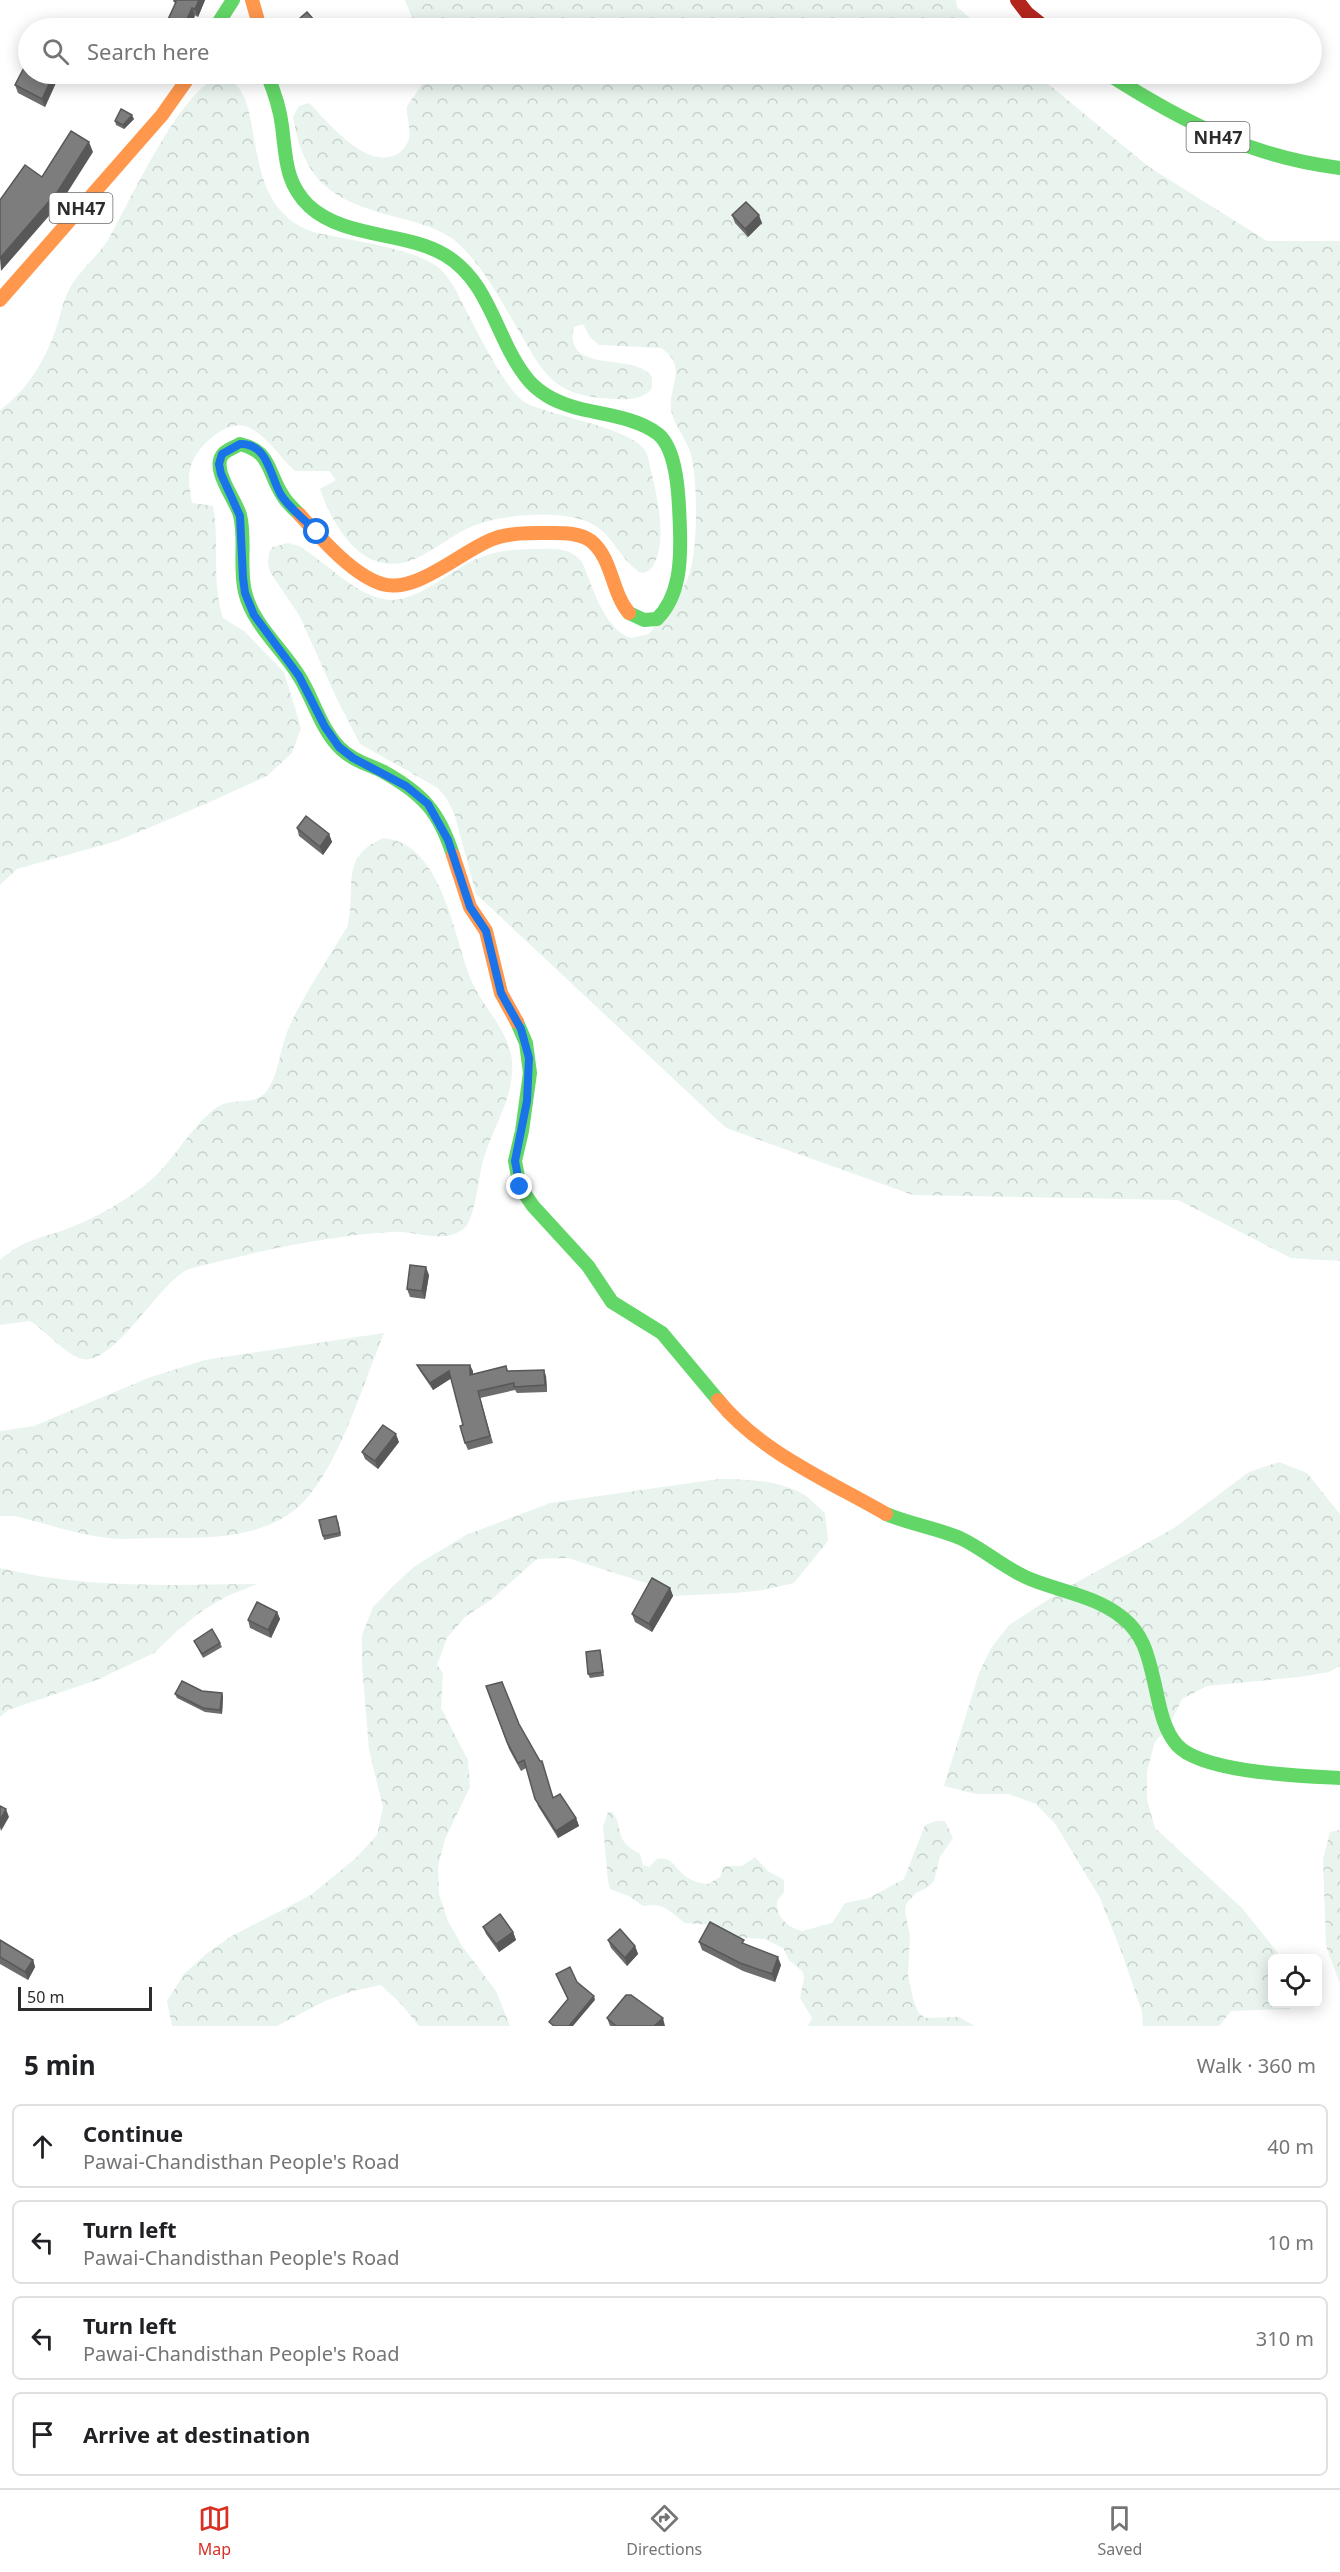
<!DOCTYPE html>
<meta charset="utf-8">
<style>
:root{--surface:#fff;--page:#f2f2f2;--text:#202124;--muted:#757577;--line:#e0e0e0;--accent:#d93025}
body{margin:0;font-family:"Noto Sans",sans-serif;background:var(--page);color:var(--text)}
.controls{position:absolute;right:18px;bottom:18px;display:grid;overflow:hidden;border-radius:9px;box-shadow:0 3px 15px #0003}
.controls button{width:54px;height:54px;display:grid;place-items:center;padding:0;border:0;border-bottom:2px solid var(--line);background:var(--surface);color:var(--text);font:30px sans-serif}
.scale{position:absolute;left:18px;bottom:15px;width:134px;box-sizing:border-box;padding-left:6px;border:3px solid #2c2c2c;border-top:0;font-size:16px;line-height:21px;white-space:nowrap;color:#2c2c2c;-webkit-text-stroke:4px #fff;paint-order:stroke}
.stop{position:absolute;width:18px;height:18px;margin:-14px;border:4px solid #1a73e8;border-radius:50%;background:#fff}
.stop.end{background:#1a73e8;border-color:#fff;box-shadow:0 2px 6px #0008}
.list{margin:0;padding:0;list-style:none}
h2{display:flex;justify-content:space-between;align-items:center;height:78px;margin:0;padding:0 24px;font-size:26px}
h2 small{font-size:20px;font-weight:400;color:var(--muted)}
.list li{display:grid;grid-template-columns:39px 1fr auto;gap:18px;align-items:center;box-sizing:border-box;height:84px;margin:0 12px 12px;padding:0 12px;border:2px solid var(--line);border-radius:9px}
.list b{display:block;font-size:22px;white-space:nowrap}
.list p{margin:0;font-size:20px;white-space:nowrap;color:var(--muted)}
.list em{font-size:20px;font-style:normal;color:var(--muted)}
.icon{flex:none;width:33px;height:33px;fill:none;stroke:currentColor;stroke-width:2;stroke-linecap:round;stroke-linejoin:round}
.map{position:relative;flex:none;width:1340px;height:2026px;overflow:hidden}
.search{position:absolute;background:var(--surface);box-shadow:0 3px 15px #0003;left:18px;right:18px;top:18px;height:66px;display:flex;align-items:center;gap:15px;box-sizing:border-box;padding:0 21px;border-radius:33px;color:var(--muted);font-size:22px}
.sheet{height:462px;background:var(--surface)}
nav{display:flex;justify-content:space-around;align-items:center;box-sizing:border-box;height:84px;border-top:2px solid var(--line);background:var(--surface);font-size:16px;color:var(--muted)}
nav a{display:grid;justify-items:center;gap:3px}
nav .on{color:var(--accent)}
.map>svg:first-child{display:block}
.forest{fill:url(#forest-crowns)}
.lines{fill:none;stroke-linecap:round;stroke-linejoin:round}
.fast{stroke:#63d668;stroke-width:14}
.slow{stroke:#ff974d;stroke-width:14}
.jam{stroke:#b3261e;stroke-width:14}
.wall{fill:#6c6c6c}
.shaded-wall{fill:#585858}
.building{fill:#7d7d7d;stroke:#585858;stroke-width:1.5}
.route{stroke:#1a73e8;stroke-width:8}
.labels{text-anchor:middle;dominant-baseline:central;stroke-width:6;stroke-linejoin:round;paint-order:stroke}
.shield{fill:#fff;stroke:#6b6b6b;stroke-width:1.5}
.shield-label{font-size:18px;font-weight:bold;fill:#2c2c2c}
</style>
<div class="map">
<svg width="1340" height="2026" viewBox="0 0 1340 2026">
<defs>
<pattern id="forest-crowns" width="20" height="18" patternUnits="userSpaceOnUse" patternTransform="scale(1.5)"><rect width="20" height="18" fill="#e9f4ee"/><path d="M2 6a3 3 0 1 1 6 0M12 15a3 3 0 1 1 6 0" fill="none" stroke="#c8d1cc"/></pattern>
</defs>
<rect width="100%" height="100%" fill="#fff"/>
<g class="forest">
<polygon points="405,0 956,0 957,7 982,28 416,28"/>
<path d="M427,74H1036L1149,167L1267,241H1340V1261L1291,1258L1178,1200L913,1195L726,1128L476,894L455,816L447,799L438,788L360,744L336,697L299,615L270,572L268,564L269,552L273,547L288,543L299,546C326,562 360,600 392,600C418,600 451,571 474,560C496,550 517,549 541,549C556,548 572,549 582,562C593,586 603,629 631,638L649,634C661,617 677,600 686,582C699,559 698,481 691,455C687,439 674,426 671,410C668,385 689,367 661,348L599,345L590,337L583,324L574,327C562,376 636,351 652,377V388C645,399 628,400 615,399C596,398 575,396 559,385C542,373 533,355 523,338C505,308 488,274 463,248C447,231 428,226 407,220C342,203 305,191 293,117L299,106L309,103C328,122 365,169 395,155C402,152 407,146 409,138C411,129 406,116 407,106L419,89Z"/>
<path d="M220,77C274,85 230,204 313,232C347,240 410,247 438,267C444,272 448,278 453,285C466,309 504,391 526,403C551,416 639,429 647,454C654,484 672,544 650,570L643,573L638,571C617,556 613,532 586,521C554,510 505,514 473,526C453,534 437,549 417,558C366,581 335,531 320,489L336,480L329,471H295C279,457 268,436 248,427C227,418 196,447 191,466C187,477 190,491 192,503L213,506C220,544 211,579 223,618L244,631L284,672L301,728L292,753L267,776L203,805L117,841L17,869L0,885V410C28,390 45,360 56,329C61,314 63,299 71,286C81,269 97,257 108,240C129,204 181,87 220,77Z"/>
<path d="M383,838C444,843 453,939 473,984C485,1010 509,1031 512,1061C515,1097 492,1128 483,1161C478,1180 476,1211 466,1227C443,1246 418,1230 391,1232C323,1236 255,1252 189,1269C160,1281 114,1366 82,1359C66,1355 45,1330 30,1321L0,1325V1260C27,1237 39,1240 69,1228C96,1218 121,1203 144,1186C172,1165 193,1122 219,1106C234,1097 253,1106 265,1093C279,1078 280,1045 290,1025C306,991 328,959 347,927C358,890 337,858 383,838Z"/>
<path d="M384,1333C364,1382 341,1459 307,1498C270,1541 205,1538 153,1538C138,1538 122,1540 107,1538C76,1534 44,1523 14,1516H0V1431L34,1426L148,1378L205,1360Z"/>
<polygon points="1279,1462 1307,1473 1340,1514 1340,1666 1329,1672 1299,1677 1207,1686 1182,1699 1170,1724 1155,1742 1147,1771 1147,1800 1155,1828 1242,1908 1282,1958 1272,1958 1272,2004 1292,2004 1290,2009 1231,2011 1219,2026 1143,2026 1142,2012 1123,1956 1100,1898 1056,1825 1036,1804 1008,1794 976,1794 944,1786 979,1673 991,1648 1009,1625 1063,1590 1174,1528 1249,1472"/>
<path d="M719,1479C747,1479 778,1480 803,1494C811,1499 818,1507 825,1513L828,1541L794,1583L763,1590L735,1593L673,1596L655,1586L568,1558L537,1559L492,1599L465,1617L447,1638L437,1665L443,1673L441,1708L468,1760L470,1787L445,1839L438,1866L439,1894L448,1921L462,1946L496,1991L510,2026H419L402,2005L381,1985L353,1991L325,2001L277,2026H172L167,2001L184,1974L206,1954L230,1937L311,1895L357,1857L377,1835L383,1807L369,1750L362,1665V1635L373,1607L393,1586L415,1566L466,1535L550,1503Z"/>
<path d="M0,1568C85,1589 170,1585 257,1584L227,1596L202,1611L178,1630L154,1653L97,1680L8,1710L0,1717Z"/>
<path d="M608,1812H612C621,1821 617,1836 627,1845C630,1849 636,1851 640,1854L643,1865L649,1867L657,1859C672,1856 675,1868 685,1876C690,1880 701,1884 708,1884L720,1877L724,1866H742L755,1857L768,1871L784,1880V1892L777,1901C775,1916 788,1928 802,1931L832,1923L845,1903L869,1898L904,1879L925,1825L936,1821H945L953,1838L940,1857L934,1881L928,1887L916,1893L906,1904L905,1912L910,1935L908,1975L913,1999L918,2012L925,2018L959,2017L975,2026H808L812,2018L800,1998L804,1979L803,1972L789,1960L783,1948L765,1939L735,1937L714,1925L685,1923C668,1911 666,1903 643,1906L629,1896L610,1889L608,1881L603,1827Z"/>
<polygon points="1340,1830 1340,1984 1326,1946 1323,1859 1330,1832"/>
</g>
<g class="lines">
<g class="fast">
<polyline points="215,28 233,0"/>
<path d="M267,74C274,91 280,108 282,126C286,157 285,183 309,206C345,239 404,231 445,255C492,283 496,343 530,382C544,397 561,404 581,409C606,415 637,418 658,434C679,451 679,505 680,530C681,561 680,596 657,619L644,620L629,613"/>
<path d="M1108,74C1183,122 1251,157 1340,168"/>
<path d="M299,514C293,508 287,503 283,496C267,472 272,452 240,444C235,447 229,449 224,453C209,467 236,500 240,515C246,540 239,567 245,592C253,625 282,648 299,676C313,698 320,727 339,747C350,759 367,764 382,771C422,793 439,811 453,855"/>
<polyline points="517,1022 526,1043 530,1073 522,1131 515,1161 520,1187 533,1206 588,1266 612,1302 662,1333 718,1400"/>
<path d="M886,1514C910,1524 936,1528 960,1538C984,1549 1005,1569 1030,1579C1062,1592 1096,1596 1123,1618C1144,1635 1148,1656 1154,1681C1159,1702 1162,1728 1177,1745C1202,1773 1303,1776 1340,1778"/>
</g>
<g class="slow">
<polyline points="252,0 260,28"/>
<polyline points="0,300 162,115 191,74"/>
<path d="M299,514C319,536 352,575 382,584C417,594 461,551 493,539C512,532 532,533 552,533C565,533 580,533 591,541C613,559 611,592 629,613"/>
<polyline points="453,855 470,907 486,931 501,993 517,1022"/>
<path d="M718,1400C760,1452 829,1481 886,1514"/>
</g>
<polyline class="jam" points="1017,0 1027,13 1046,28"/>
</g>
<g class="wall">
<polygon points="174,0 205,0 198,17 175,4"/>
<polygon points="59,76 45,107 18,93 15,85"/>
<polygon points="134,119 124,129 116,125 115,121"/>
<polygon points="732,215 762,223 748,237 735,223"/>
<polygon points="297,828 329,834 332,842 323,855 299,836"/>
<polygon points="429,1275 425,1299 410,1297 407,1289"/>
<polygon points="417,1365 473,1371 473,1374 506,1366 508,1371 546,1376 547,1392 517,1393 515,1390 480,1398 493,1443 468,1450 465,1443 463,1425 451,1378 433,1390 420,1371"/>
<polygon points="399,1442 378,1469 365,1459 362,1452"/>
<polygon points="338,1520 341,1536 324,1540 323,1536"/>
<polygon points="670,1588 673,1596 652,1632 635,1622 632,1614"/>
<polygon points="277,1612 280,1619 271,1638 250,1628 248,1620"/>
<polygon points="194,1641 220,1643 222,1647 203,1658"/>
<polygon points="600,1650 601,1654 604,1676 590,1678 588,1674"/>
<polygon points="486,1686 519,1724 554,1798 576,1818 579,1826 558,1838 538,1806 526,1768 521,1771 509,1749"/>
<polygon points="202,1691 222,1693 223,1697 222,1714 205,1712 177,1698 175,1694"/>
<polygon points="483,1927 513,1932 516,1940 499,1952 486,1934"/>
<polygon points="0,1940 33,1960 35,1967 28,1980 0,1964"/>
<polygon points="608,1940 635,1946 638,1954 627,1966 611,1948"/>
<polygon points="699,1942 745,1945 781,1965 775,1982 743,1971 702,1950"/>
<polygon points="607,2018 665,2026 610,2026"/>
</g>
<g class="shaded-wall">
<polygon points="199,0 205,0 198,17 195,9"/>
<polygon points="192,8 195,16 190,28 183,28"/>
<polygon points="54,74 58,74 59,76 45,107 42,99"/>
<polygon points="132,115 134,119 124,129 123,125"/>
<polygon points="89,142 93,152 62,201 1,271 0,258"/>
<polygon points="759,215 762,223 748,237 745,229"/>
<polygon points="329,834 332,842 323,855 320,847"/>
<polygon points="426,1267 429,1275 425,1299 422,1291"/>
<polygon points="470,1365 473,1371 473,1382 470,1375"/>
<polygon points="544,1370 546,1376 547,1392 545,1385"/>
<polygon points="449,1371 452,1378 433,1390 430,1383"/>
<polygon points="396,1434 399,1442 378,1469 375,1461"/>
<polygon points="670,1588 673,1596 652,1632 649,1624"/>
<polygon points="277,1612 280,1619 271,1638 268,1630"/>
<polygon points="222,1693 223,1697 222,1714 220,1710"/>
<polygon points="6,1809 9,1817 1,1831 0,1827 0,1820"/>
<polygon points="576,1818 579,1826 558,1838 556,1831"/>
<polygon points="513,1932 516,1940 499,1952 496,1944"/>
<polygon points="635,1946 638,1954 627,1966 625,1958"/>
<polygon points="778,1957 781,1965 775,1982 772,1974"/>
<polygon points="33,1960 35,1967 28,1980 25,1972"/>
<polygon points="594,1996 595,2000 573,2026 569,2026"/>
<polygon points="663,2018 665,2026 654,2026"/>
</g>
<g class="building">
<polygon points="174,0 199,0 195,9 192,8 183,28 164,28 176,2 174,1"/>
<polygon points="307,12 321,28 295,28 292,25"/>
<polygon points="28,60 28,74 54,74 42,99 15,85"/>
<polygon points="121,109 132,115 123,125 115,121"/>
<polygon points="71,131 89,142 58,191 0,258 0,200 25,165 42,177"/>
<polygon points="746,202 759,215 745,229 732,215"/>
<polygon points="306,816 329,834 320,847 297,828"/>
<polygon points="410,1265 426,1267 422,1291 407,1289"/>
<polygon points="417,1365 470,1365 470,1375 506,1366 507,1371 544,1370 545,1385 514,1387 514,1383 478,1391 490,1436 465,1443 460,1426 463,1425 449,1371 430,1383"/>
<polygon points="383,1425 396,1434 375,1461 362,1452"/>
<polygon points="336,1516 340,1533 323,1536 319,1520"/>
<polygon points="652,1578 670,1588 649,1624 632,1614"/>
<polygon points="257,1602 277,1612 268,1630 248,1620"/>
<polygon points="212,1629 220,1643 202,1654 194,1641"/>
<polygon points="600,1650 603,1672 588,1674 586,1652"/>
<polygon points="182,1681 202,1691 222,1693 220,1710 203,1708 175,1694"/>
<polygon points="502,1682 519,1724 540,1761 542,1761 553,1798 560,1794 576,1818 556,1831 535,1799 524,1760 518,1763 507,1742 486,1686"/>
<polygon points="0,1806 6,1809 0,1820"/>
<polygon points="500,1914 513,1932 496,1944 483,1927"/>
<polygon points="710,1922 744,1940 742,1943 778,1957 772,1974 740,1963 699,1942"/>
<polygon points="620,1929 635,1946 625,1958 608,1940"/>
<polygon points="0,1940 33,1960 25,1972 0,1957"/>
<polygon points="570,1967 577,1982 594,1996 569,2026 554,2026 549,2022 568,1999 556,1974"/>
<polygon points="626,1995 631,1995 663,2018 654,2026 616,2026 607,2018"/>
</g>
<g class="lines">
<path class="route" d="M317,532C305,520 290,509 281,495C270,476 268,443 240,444L222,454L219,464L221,474L240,516L243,578L245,593L254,615L299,676L325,727L339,747L353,758L406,786L428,804L448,840L470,907L486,931L501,993L521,1029L529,1058L527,1101L515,1161L520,1187"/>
</g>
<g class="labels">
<g class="shield">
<rect x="1186.5" y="122" width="63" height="30" rx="4.5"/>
<rect x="49.5" y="193" width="63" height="30" rx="4.5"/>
</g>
<g class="shield-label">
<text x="1218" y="137">NH47</text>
<text x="81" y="208">NH47</text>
</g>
</g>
</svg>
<div class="controls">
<button><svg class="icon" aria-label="locate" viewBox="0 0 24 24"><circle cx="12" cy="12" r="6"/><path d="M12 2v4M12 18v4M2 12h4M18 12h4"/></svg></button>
</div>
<div class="scale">50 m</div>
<div class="stop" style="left:317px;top:532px"></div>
<div class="stop end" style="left:520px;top:1187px"></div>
<div class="search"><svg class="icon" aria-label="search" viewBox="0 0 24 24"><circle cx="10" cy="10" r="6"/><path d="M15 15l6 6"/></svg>Search here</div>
</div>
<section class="sheet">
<h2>5 min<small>Walk · 360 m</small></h2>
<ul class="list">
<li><svg class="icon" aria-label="ahead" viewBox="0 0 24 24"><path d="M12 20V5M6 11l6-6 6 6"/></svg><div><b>Continue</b><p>Pawai-Chandisthan People's Road</p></div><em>40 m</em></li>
<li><svg class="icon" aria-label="left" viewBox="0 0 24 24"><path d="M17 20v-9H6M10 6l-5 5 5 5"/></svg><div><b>Turn left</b><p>Pawai-Chandisthan People's Road</p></div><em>10 m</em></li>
<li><svg class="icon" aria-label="left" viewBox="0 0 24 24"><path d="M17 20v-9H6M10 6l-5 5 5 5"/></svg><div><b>Turn left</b><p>Pawai-Chandisthan People's Road</p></div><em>310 m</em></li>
<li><svg class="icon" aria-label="arrive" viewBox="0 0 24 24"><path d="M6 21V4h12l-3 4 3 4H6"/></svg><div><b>Arrive at destination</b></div></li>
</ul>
</section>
<nav>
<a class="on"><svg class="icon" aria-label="map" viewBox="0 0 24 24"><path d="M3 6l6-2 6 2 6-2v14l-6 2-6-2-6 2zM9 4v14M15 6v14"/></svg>Map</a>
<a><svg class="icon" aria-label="directions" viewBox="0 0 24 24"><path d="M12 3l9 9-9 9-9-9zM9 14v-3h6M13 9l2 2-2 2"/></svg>Directions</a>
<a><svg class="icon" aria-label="saved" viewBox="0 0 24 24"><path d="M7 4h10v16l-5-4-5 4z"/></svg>Saved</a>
</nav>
